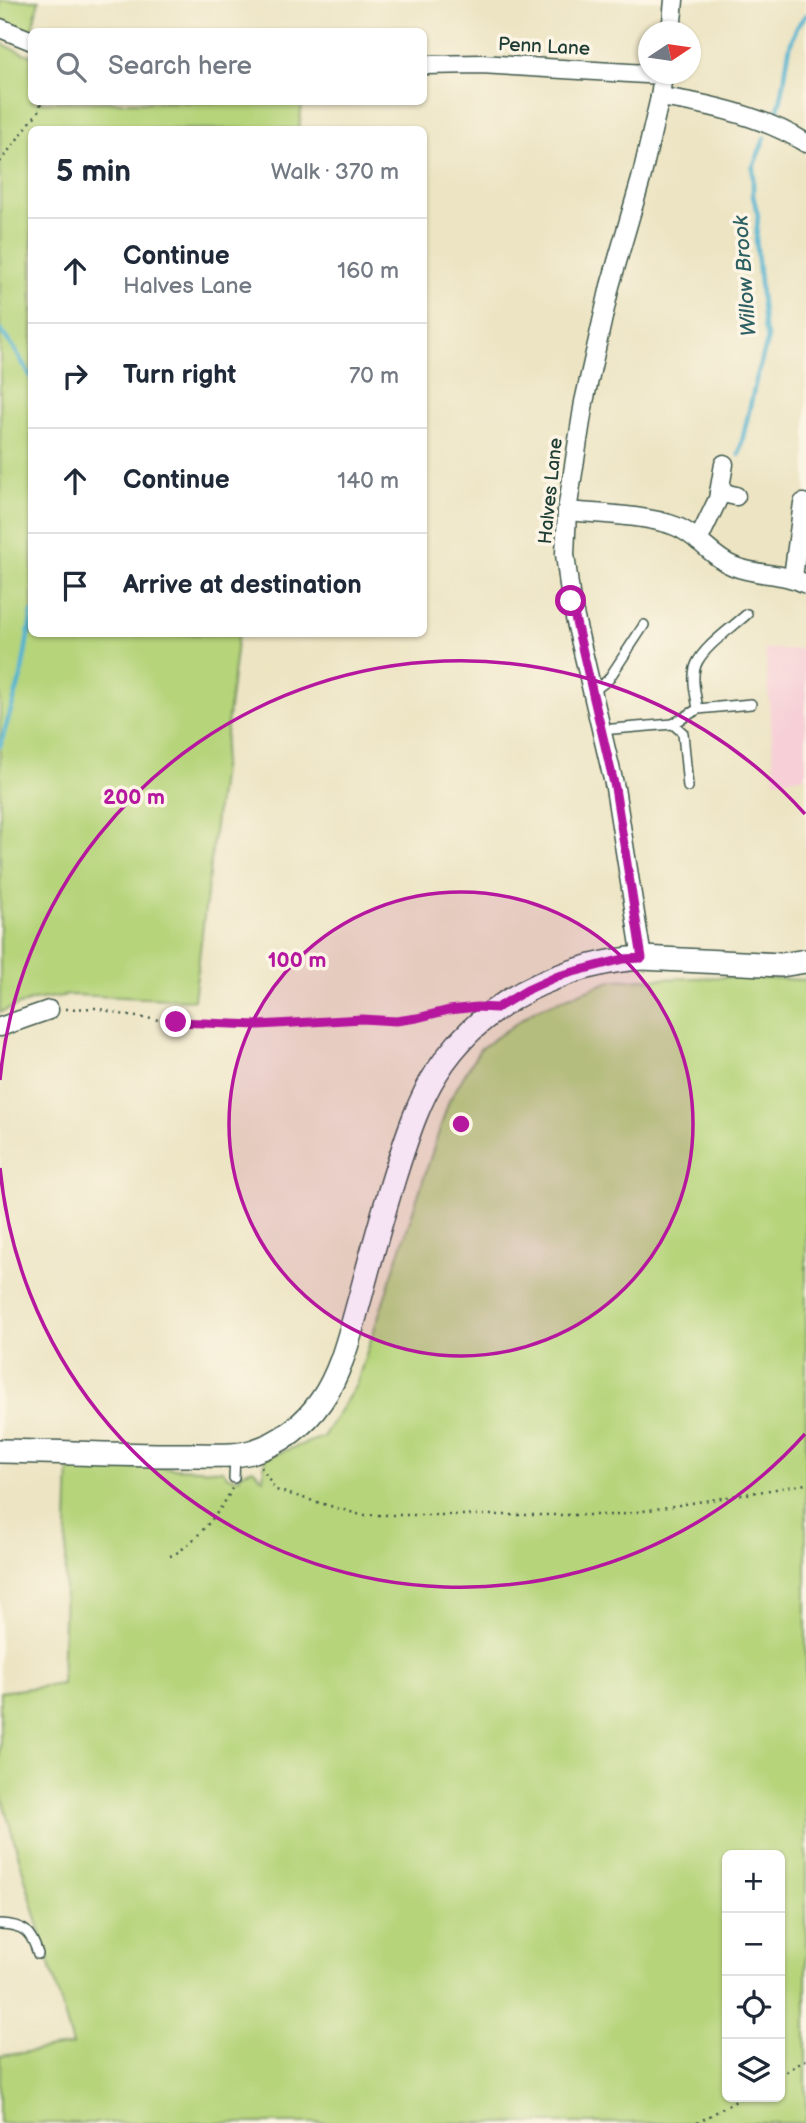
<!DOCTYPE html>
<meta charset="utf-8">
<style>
:root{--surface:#fff;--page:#f6f6f7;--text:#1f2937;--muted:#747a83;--line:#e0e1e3}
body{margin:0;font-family:"Balsamiq Sans",sans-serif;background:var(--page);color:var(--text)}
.controls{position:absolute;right:21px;bottom:21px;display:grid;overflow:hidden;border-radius:10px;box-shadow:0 2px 5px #0004}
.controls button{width:63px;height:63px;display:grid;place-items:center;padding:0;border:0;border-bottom:2px solid var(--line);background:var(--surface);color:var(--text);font:35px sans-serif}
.compass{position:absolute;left:638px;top:21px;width:63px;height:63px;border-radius:50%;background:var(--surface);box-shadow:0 2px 5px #0004;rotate:77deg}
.stop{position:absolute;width:21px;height:21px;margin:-16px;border:5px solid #b5179e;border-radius:50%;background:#fff}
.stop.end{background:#b5179e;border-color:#fff;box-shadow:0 2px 7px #0008}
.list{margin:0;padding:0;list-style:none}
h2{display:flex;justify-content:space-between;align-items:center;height:91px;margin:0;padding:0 28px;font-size:30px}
h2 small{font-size:23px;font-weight:400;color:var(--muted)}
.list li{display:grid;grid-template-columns:46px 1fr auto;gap:21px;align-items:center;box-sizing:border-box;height:105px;padding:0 28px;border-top:2px solid var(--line)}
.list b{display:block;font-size:26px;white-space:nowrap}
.list p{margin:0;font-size:23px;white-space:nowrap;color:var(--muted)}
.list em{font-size:23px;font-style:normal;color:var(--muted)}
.icon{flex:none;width:38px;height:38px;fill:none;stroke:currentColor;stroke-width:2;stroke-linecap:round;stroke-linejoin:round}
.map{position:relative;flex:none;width:806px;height:2123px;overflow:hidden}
.search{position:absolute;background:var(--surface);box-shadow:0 2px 5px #0004;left:28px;top:28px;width:399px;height:77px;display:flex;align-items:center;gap:18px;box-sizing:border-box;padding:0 24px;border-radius:10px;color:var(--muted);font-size:26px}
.panel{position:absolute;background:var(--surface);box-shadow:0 2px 5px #0004;left:28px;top:126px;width:399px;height:511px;border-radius:10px}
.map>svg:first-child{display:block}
.built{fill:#f6cfd7}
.green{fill:#b6d47a;stroke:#6a8857;stroke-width:2;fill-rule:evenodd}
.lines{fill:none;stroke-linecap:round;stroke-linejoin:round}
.stream{stroke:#51b3d0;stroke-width:4.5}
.service-casing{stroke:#3e5649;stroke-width:12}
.minor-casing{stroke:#3e5649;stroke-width:21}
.tertiary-casing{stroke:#3e5649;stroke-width:26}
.path{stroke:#3e5649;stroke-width:2.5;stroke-dasharray:2 5;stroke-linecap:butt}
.service{stroke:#fff;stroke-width:9}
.minor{stroke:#fff;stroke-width:18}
.tertiary{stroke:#fff;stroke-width:23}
.route{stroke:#b5179e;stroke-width:9}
.ring{fill:none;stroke:#b5179e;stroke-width:3.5}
.labels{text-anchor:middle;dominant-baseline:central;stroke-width:7;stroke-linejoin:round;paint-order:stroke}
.street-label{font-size:19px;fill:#1f3d34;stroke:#fcf5e5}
.water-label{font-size:21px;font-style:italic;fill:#2e6063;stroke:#fcf5e5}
.centre{fill:#b5179e;stroke:#fcf5e5;stroke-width:3.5}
.ring-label{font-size:21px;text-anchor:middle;font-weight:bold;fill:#b5179e;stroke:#fcf5e5;stroke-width:7;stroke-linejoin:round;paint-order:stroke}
</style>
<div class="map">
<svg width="806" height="2123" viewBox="0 0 806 2123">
<rect width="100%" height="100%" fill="#fcf5e5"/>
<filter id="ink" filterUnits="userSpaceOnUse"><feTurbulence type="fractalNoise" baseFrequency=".0143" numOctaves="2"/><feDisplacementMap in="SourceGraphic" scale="14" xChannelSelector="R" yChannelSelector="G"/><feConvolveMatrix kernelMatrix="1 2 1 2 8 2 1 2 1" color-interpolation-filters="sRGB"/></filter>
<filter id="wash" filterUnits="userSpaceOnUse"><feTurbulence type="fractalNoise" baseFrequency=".00686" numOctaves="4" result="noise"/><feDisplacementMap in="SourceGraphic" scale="28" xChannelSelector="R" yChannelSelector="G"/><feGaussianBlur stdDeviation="1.57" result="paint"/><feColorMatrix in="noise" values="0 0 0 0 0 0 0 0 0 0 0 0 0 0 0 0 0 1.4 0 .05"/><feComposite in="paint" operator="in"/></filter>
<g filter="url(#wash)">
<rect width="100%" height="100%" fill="#ece4c2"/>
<polygon class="built" points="765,649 806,649 806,776 775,781"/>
<g class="green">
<polygon points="0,0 39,0 31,33 0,19"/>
<polygon points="0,43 23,53 31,55 32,102 295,102 302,104 299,129 32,130 32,634 238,634 194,1000 70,995 33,1000 0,1012"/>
<path d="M734,977L806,980V2123H0V2056L73,2045L0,1791V1692L62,1684L69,1464L222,1470L228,1477L239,1478L242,1473L253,1469L263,1479L265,1458L323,1437L356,1385L449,1101L480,1049L535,1010L613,980ZM727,1855H780V2097H727Z"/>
</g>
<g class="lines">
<g class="stream">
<path d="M776,114C790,82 781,42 806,15"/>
<polyline points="0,330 14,348 32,379"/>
<polyline points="739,455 756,380 768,338 764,327 756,239 758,216 753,196 753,167 765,137"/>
<polyline points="0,746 21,677 32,612"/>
</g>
</g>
</g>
<g filter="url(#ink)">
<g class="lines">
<g class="service-casing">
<g id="service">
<polyline points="592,692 608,680 644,625"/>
<path d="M698,709C696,696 691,678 696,665C703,647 733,627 747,614"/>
<polyline points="673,724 698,709 751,704"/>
<polyline points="601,730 673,724 683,733 688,787"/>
<polyline points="234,1478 235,1456"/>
<path d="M0,1924C24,1925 31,1931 38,1954"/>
</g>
</g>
<g class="minor-casing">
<g id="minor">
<polyline points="0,28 32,41"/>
<polyline points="671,32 674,0"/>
<polyline points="424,65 481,64 662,75"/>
<path d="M660,97C710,104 763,116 806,143"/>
<polyline points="719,492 736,496"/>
<path d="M567,511C599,514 646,515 675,526C697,534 711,557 733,566C757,576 783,572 806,584"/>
<polyline points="698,541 718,499 724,464"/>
<polyline points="793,577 803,503"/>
<polyline points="642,958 615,788 571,601 565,554 567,511 584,402 610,286 641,179 660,97 663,74"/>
<polyline points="0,1027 49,1010"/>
</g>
</g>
<g class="tertiary-casing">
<path id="tertiary" d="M0,1451C65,1452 131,1456 196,1455C215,1455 236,1457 254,1451C281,1443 305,1424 321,1401C342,1371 350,1333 360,1298C372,1253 384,1209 398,1165C408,1134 419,1100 437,1072C462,1033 498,1003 540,984C572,970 607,960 642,958L781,965L806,961"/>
</g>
<g class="path">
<polyline points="0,162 41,108 40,102"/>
<polyline points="66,1009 96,1008 129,1016 176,1022 259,1025 362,1019 396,1021 417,1019 449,1010 466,1008"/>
<polyline points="261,1467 276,1490 361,1515 619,1515 806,1484"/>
<path d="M170,1556C189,1550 225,1507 232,1488"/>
<polyline points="780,2075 806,2060"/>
<polyline points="697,2123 743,2097"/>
</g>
<use href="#service" class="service"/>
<use href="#minor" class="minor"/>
<use href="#tertiary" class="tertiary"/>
</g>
</g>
<g class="lines" filter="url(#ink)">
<polyline class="route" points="176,1022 259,1025 362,1019 396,1021 417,1018 449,1010 477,1007 497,1008 527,990 558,976 623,959 642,958 615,788 571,601"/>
</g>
<circle cx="461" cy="1124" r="232" fill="#b5179e" fill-opacity=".12"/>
<g class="ring">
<circle cx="461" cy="1124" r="232"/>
<path d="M805 1434A463 463 0 0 1 0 1168M0 1080A463 463 0 0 1 805 814"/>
</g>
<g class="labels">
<g class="street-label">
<text transform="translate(544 47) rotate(3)">Penn Lane</text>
<text transform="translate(551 491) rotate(-84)">Halves Lane</text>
</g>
<g class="water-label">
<text transform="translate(745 276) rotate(-94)">Willow Brook</text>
</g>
</g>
<circle cx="461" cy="1124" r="10" class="centre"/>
<g class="ring-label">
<text x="134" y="804">200 m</text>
<text x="297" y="967">100 m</text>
</g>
</svg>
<div class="controls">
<button>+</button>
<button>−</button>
<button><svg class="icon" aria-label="locate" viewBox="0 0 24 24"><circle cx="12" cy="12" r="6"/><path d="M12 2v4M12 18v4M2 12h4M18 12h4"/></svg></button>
<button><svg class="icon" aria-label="layers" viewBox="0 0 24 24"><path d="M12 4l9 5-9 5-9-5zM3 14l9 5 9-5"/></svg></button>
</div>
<svg class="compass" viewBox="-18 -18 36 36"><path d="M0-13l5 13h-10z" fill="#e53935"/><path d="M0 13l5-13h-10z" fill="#747a83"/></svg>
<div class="stop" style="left:571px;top:601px"></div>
<div class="stop end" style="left:176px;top:1022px"></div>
<div class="search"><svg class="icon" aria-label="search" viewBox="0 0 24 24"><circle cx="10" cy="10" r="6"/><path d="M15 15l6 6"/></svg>Search here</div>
<section class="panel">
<h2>5 min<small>Walk · 370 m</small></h2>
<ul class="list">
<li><svg class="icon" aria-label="ahead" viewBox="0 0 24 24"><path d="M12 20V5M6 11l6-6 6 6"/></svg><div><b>Continue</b><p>Halves Lane</p></div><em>160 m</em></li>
<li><svg class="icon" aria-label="right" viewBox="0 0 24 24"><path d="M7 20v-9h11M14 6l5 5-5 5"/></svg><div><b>Turn right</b></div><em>70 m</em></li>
<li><svg class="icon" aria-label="ahead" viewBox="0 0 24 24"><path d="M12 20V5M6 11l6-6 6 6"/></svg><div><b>Continue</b></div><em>140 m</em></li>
<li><svg class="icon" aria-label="arrive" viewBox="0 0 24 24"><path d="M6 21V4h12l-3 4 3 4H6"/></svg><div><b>Arrive at destination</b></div></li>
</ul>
</section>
</div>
